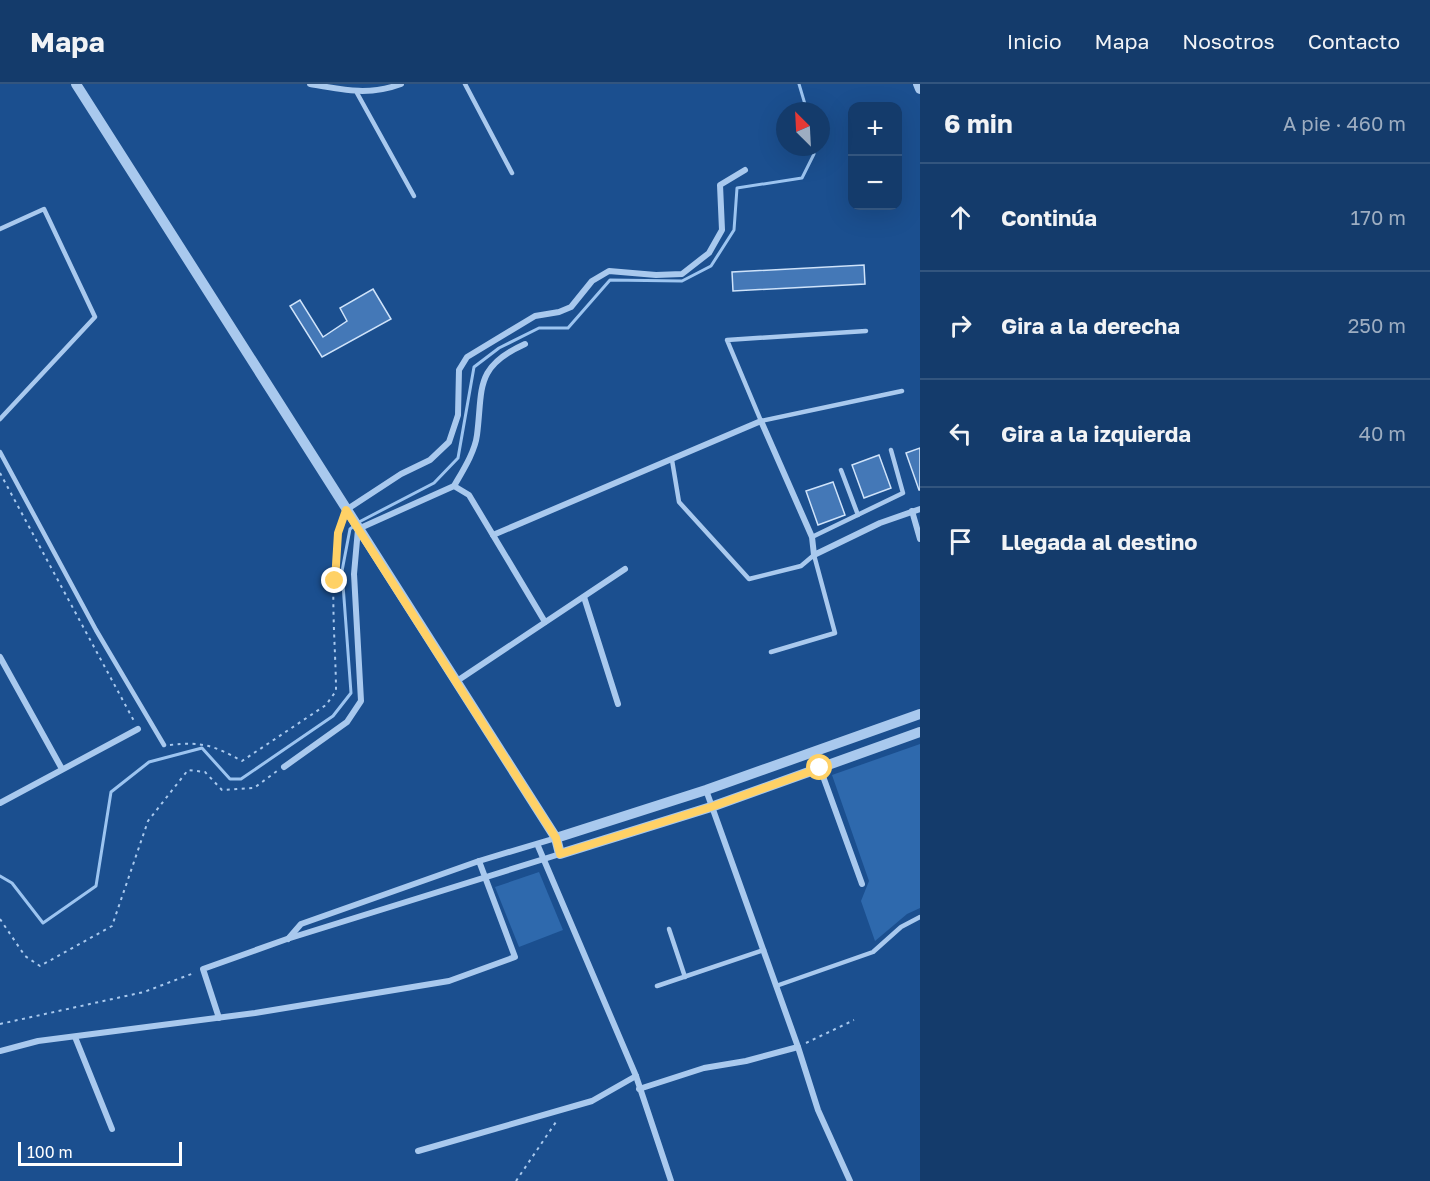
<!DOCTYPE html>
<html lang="es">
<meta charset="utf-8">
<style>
:root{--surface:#143b6b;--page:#214673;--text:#f1f3f6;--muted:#9dadc1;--line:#33557e}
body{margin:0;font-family:"Golos Text",sans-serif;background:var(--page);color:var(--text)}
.controls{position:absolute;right:18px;top:18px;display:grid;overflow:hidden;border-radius:12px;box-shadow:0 6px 24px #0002}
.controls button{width:54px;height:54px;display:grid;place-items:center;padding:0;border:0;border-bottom:2px solid var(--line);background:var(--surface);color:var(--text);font:30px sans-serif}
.compass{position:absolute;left:776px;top:18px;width:54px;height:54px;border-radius:50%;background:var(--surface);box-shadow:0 6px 24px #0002;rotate:336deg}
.scale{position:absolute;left:18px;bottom:15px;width:164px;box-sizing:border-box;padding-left:6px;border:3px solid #fff;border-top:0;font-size:16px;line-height:21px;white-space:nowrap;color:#fff;-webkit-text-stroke:4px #1b4f8f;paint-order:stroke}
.stop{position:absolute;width:18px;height:18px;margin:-14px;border:4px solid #ffd166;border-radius:50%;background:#fff}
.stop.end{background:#ffd166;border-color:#fff;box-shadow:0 2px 6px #0008}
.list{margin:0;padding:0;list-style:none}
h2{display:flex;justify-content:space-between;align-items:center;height:78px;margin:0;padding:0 24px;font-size:26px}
h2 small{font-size:20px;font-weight:400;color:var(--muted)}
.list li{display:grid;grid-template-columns:39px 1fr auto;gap:18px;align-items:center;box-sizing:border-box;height:108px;padding:0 24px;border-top:2px solid var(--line)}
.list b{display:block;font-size:22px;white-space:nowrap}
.list em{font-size:20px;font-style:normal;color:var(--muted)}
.icon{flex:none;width:33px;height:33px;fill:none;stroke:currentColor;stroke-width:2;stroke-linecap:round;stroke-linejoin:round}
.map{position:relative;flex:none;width:920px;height:1097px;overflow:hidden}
header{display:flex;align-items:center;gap:36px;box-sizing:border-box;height:84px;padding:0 30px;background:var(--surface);border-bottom:2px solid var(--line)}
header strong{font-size:28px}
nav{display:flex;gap:33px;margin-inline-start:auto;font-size:21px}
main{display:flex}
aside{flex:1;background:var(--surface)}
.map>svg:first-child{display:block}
.green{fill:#2e69ad}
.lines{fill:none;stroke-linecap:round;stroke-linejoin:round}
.stream{stroke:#9cc4f0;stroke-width:3}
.building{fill:#4478b7;stroke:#cfe3fa;stroke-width:1.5}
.path{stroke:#a9c9ee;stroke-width:2;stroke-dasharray:3 4.5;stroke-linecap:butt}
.service{stroke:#a9c9ee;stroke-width:4.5}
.minor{stroke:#a9c9ee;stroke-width:6}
.tertiary{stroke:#a9c9ee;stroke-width:10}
.route{stroke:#ffd166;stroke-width:8}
</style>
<header>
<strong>Mapa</strong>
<nav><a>Inicio</a><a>Mapa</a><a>Nosotros</a><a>Contacto</a></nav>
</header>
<main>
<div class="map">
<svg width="920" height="1097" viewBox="0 0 920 1097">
<rect width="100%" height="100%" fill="#1b4f8f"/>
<g class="green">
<polygon points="920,660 920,824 907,830 875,857 861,817 869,797 832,691"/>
<polygon points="539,788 563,846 519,863 495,803"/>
</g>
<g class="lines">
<g class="stream">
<polyline points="799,0 807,27"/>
<polyline points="359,438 434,399 458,374 474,283 499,264 539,244 568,244 610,196 682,197 711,182 734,146 737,104 802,94 814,70 813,63"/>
<polyline points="0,792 12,799 43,839 96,802 111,708 149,678 202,664 230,695 241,695 333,632 351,609 342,487 350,445 354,442"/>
</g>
</g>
<g class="building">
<polygon points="864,181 865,200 733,207 732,188"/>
<polygon points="373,205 391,235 322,273 290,222 300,216 323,253 347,237 340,224"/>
<polygon points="920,364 920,406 919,406 906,369"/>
<polygon points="879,371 891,404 864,414 852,381"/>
<polygon points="833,398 845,431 818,441 806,407"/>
</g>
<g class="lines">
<g class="path">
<polyline points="0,389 134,637"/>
<path d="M170,661C201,657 215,662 242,677L326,621L336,607C336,559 327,483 342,439"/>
<polyline points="0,835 25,872 40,882 112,842 148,737 188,686 205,688 222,706 254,704 277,687"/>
<polyline points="0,940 144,908 194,889"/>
<polyline points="806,959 854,936"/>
<polyline points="516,1097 558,1035"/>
</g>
<g class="service">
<polyline points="465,0 512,89"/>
<polyline points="357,9 414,112"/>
<polyline points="0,145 44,125 95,233 0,335"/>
<polyline points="866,247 727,256 761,337 902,307"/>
<polyline points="0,368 96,546 164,661"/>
<polyline points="672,376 679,418 749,495 801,482 814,471 835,549 771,568"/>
<polyline points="841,386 858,431"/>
<polyline points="812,453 903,409 891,366"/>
<polyline points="669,845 685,893"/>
<polyline points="657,902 764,866"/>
<polyline points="776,902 873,868 901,843 920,833"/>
</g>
<g class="minor">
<path d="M310,0C343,6 369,12 401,0"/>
<path d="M454,402C462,388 475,368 477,351C483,304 474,283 525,260"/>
<polyline points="346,426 401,390 430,376 449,358 458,331 459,286 467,273 535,232 559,228 571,223 592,197 609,187 656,191 682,190 709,169 722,146 720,101 745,86"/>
<polyline points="912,427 920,455"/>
<polyline points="493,451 761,337 812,453 814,471 880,439 920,425"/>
<polyline points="584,513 618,620"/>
<polyline points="0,573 62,685"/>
<polyline points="457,597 625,485"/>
<polyline points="284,683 347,638 361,617 354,490 358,445 454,402 469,411 545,538"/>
<polyline points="820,684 862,800"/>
<polyline points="706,706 798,963 818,1026 850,1097"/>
<polyline points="0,719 138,645"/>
<polyline points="538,762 636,992 671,1097"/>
<polyline points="288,855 301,840 479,777 556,754"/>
<polyline points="219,934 203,885 287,855 560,770"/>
<polyline points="75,953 112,1045"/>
<polyline points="0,967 38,957 255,929 449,897 515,873 479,777"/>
<polyline points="639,1005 704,984 746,977 798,963"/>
<polyline points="418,1067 592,1017 636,992"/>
</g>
<g class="tertiary">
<polyline points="76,0 556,754 560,770 711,723 920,648"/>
<polyline points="918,0 920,5"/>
<polyline points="556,754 706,706 920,630"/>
</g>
</g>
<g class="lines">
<polyline class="route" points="335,497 338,449 346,426 556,754 560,770 711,723 820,684"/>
</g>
</svg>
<div class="controls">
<button>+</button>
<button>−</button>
</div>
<svg class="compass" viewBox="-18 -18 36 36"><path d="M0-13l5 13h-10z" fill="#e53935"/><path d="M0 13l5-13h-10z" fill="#9dadc1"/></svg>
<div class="scale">100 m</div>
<div class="stop" style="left:820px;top:684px"></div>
<div class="stop end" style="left:335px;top:497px"></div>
</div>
<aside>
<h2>6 min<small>A pie · 460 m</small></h2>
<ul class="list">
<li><svg class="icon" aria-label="ahead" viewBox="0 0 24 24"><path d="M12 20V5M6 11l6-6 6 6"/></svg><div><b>Continúa</b></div><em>170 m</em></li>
<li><svg class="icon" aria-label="right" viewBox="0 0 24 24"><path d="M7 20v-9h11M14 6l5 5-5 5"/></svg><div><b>Gira a la derecha</b></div><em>250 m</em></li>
<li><svg class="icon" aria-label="left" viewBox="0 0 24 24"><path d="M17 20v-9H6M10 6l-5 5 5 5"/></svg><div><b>Gira a la izquierda</b></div><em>40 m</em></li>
<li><svg class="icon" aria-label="arrive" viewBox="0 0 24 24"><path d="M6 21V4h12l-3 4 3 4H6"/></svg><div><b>Llegada al destino</b></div></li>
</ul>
</aside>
</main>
